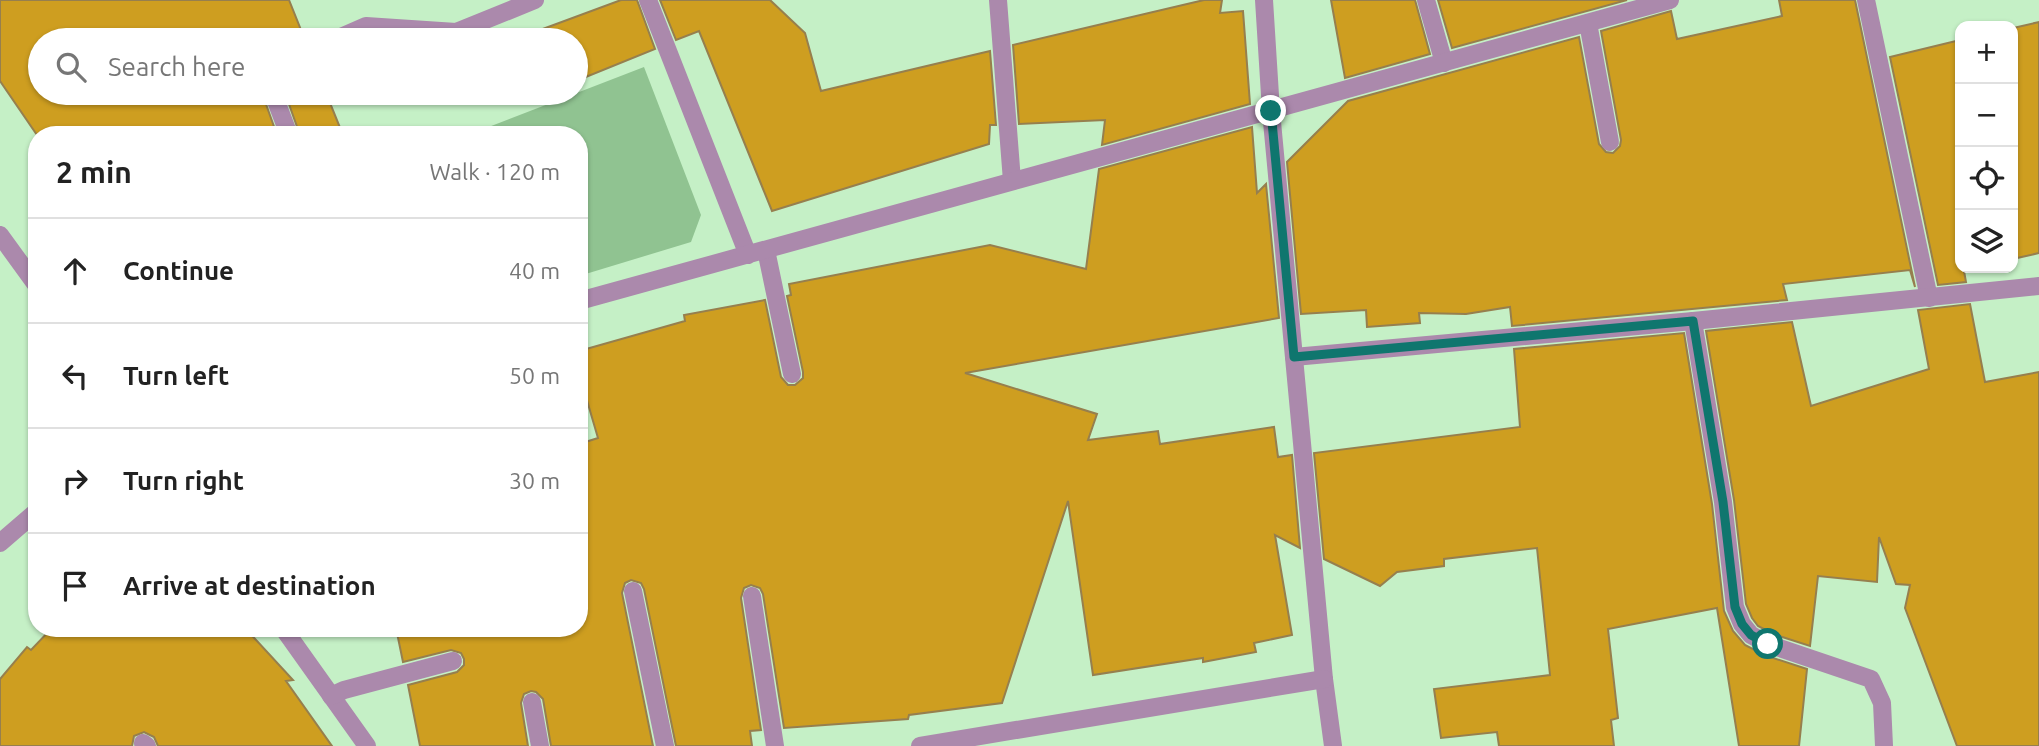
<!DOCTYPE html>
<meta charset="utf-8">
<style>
:root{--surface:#fff;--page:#f6f6f6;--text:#222;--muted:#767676;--line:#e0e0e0}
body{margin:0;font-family:Ubuntu,sans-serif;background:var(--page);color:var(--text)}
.controls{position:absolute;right:21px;top:21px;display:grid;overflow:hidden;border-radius:14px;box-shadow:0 2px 5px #0004}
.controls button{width:63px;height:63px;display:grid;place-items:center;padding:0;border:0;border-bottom:2px solid var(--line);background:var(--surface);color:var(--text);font:35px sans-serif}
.stop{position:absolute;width:21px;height:21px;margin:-16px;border:5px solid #0f766e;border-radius:50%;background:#fff}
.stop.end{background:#0f766e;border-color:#fff;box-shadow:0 2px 7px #0008}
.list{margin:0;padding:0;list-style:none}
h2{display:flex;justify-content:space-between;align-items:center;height:91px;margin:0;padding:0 28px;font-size:30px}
h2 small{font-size:23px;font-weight:400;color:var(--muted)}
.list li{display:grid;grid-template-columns:46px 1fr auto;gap:21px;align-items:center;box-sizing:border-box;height:105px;padding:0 28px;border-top:2px solid var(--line)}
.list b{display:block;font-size:26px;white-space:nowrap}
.list em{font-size:23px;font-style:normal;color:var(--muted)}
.icon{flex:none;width:38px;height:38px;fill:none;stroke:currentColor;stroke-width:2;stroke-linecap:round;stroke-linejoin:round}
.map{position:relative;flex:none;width:2039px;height:746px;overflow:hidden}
.search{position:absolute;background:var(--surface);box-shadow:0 2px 5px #0004;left:28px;top:28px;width:560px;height:77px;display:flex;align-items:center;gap:18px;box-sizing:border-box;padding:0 24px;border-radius:38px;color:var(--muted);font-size:26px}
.panel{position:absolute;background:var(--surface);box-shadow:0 2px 5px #0004;left:28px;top:126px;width:560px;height:511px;border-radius:28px}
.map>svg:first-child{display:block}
.green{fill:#90c391}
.building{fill:#ce9e20;stroke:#967f4e;stroke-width:2}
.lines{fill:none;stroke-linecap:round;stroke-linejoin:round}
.minor{stroke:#ab89ac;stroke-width:18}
.route{stroke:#0f766e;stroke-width:9}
</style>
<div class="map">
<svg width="2039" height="746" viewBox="0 0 2039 746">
<rect width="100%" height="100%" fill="#c5f0c6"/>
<polygon class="green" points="644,67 701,215 691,242 579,276 579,135 468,135"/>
<g class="building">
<polygon points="0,0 289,0 305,40 40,40 40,93 262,93 277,135 37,135 0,81"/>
<polygon points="621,0 637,0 655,49 576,81 576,40 513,40"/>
<polygon points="660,0 770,0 805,33 821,91 990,51 996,125 990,125 989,144 772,211 699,31 676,40"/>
<polygon points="1204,0 1222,0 1220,13 1243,11 1250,104 1102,145 1105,120 1019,124 1013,45"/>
<polygon points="1331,0 1415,0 1430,54 1345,78"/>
<polygon points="1438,0 1627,0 1452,48"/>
<polygon points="1779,0 1855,0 1915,287 1910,270 1783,284 1787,300 1512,326 1510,307 1466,314 1419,313 1420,323 1367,327 1366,310 1301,314 1287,162 1348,101 1579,37 1599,144 1606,152 1613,153 1620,146 1621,140 1601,31 1671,11 1677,39 1782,16"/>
<polygon points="2039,22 2039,253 2013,259 2013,28"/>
<polygon points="1960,40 1960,268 1979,268 1964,271 1966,282 1938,285 1890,57"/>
<polygon points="285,93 326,93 343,135 300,135"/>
<polygon points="1252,127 1257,193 1266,184 1279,318 965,373 1097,414 1088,440 1158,431 1160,444 1274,427 1278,457 1292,455 1300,548 1275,535 1292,635 1254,643 1256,652 1203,662 1203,658 1093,675 1068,501 1002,703 909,715 908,719 784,728 763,594 760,588 751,585 744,588 741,598 761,730 750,731 752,746 676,746 644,589 641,583 631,580 625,583 622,593 653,746 551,746 543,699 536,692 531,691 524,694 521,703 528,746 420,746 408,685 457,672 464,665 464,659 461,653 451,650 403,662 396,628 579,628 579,444 598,438 579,373 579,351 685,321 684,315 765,300 781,377 788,385 795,385 803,378 803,372 787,296 791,295 789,284 990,245 1086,269 1099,169"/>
<polygon points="1970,304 1985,382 2039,372 2039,746 1957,746 1905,608 1910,585 1896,584 1879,537 1877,582 1818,576 1810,646 1773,634 1758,626 1752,618 1746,604 1734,500 1706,331 1792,322 1811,406 1929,369 1918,310"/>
<polygon points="1684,333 1712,504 1724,611 1733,631 1745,645 1764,655 1807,669 1799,746 1739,746 1717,608 1608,629 1618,718 1611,720 1614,746 1499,746 1497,732 1441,738 1434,689 1550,675 1537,548 1444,559 1444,566 1397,572 1380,586 1324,559 1314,453 1520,427 1514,349"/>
<polygon points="52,628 245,628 293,680 286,681 332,746 158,746 154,737 144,732 134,736 132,746 0,746 0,679 27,647 31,650"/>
</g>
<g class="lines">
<g class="minor">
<polyline points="648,0 748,255"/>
<polyline points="998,0 1012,181"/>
<polyline points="1264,0 1271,111 1324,679 1333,746"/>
<polyline points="1426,0 1444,63"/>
<polyline points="1866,0 1929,298"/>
<polyline points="1588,23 1610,142"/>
<polyline points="334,40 366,26 456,32 535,0"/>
<polyline points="273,93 289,135"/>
<polyline points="0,235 37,286"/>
<polyline points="766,250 792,374"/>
<polyline points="579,301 1670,0"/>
<polyline points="1693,321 1723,502 1735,607 1742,624 1751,635 1768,644 1871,679 1882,703 1884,746"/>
<polyline points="1294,357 1693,321 2039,286"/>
<polyline points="0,543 37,511"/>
<polyline points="633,591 665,746"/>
<polyline points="752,596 775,746"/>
<polyline points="283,628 367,746"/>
<polyline points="331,696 344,690 453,661"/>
<polyline points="532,702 540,746"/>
<polyline points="143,743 147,746"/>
<polyline points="920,746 1324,679"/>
</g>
</g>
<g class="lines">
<polyline class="route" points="1271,111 1294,357 1693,321 1723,502 1735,607 1742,624 1751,635 1768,644"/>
</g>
</svg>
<div class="controls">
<button>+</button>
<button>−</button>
<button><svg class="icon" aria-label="locate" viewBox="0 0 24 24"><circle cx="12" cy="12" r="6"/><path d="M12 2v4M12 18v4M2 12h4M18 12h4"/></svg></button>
<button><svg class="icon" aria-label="layers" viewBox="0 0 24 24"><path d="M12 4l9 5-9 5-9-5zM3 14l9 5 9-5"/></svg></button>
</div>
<div class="stop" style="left:1768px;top:644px"></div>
<div class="stop end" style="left:1271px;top:111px"></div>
<div class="search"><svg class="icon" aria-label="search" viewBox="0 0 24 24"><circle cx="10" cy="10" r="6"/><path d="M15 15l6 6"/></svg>Search here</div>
<section class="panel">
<h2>2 min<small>Walk · 120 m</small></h2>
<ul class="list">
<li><svg class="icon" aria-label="ahead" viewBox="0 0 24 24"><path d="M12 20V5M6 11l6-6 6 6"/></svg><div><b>Continue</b></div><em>40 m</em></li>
<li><svg class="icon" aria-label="left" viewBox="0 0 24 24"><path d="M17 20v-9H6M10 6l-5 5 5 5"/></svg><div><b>Turn left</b></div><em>50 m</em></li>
<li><svg class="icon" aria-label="right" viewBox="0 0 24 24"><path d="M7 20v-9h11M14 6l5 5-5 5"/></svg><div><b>Turn right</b></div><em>30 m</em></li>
<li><svg class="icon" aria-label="arrive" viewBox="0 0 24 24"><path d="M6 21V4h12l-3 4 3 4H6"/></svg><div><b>Arrive at destination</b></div></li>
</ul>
</section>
</div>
